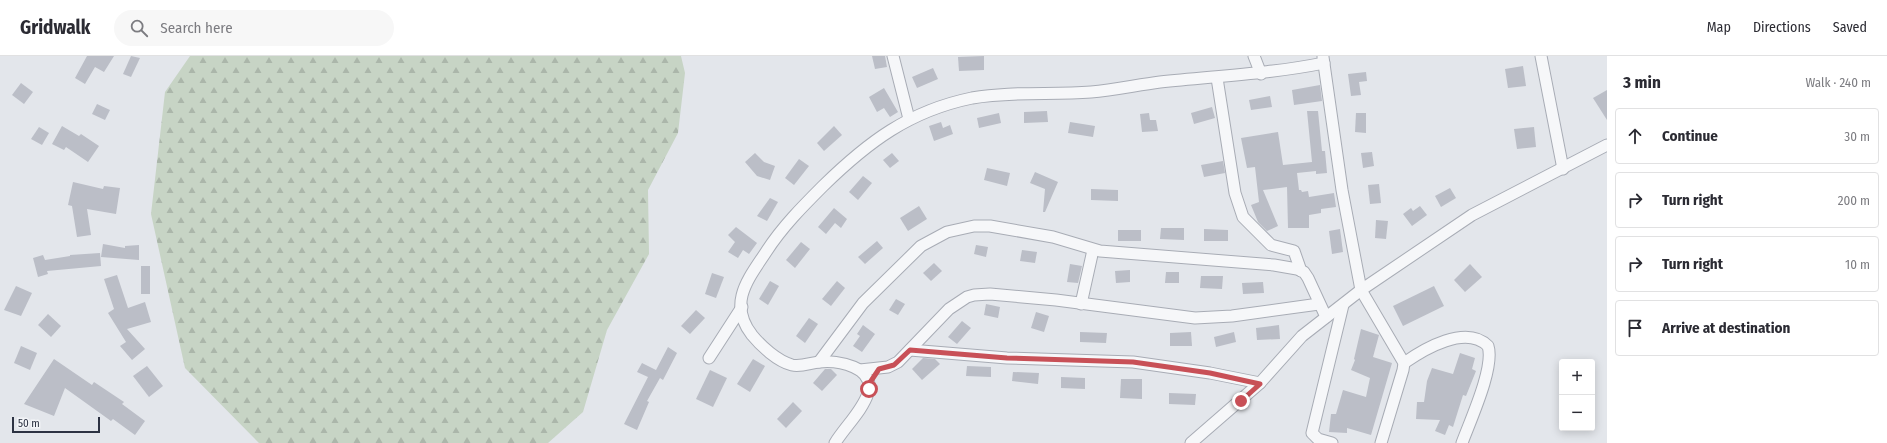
<!DOCTYPE html>
<meta charset="utf-8">
<style>
:root{--surface:#fff;--page:#f7f7f7;--text:#2b2b33;--muted:#7c7c81;--line:#e1e1e2}
body{margin:0;font-family:"Fira Sans Condensed",sans-serif;background:var(--page);color:var(--text)}
.controls{position:absolute;right:12px;bottom:12px;display:grid;overflow:hidden;border-radius:4px;box-shadow:0 2px 10px #0003}
.controls button{width:36px;height:36px;display:grid;place-items:center;padding:0;border:0;border-bottom:1px solid var(--line);background:var(--surface);color:var(--text);font:20px sans-serif}
.scale{position:absolute;left:12px;bottom:10px;width:88px;box-sizing:border-box;padding-left:4px;border:2px solid #2c3242;border-top:0;font-size:11px;line-height:14px;white-space:nowrap;color:#2c3242;-webkit-text-stroke:3px #f3f5f8;paint-order:stroke}
.stop{position:absolute;width:12px;height:12px;margin:-9px;border:3px solid #c85057;border-radius:50%;background:#fff}
.stop.end{background:#c85057;border-color:#fff;box-shadow:0 1px 4px #0008}
.list{margin:0;padding:0;list-style:none}
h2{display:flex;justify-content:space-between;align-items:center;height:52px;margin:0;padding:0 16px;font-size:17px}
h2 small{font-size:13px;font-weight:400;color:var(--muted)}
.list li{display:grid;grid-template-columns:26px 1fr auto;gap:12px;align-items:center;box-sizing:border-box;height:56px;margin:0 8px 8px;padding:0 8px;border:1px solid var(--line);border-radius:4px}
.list b{display:block;font-size:15px;white-space:nowrap}
.list em{font-size:13px;font-style:normal;color:var(--muted)}
.icon{flex:none;width:22px;height:22px;fill:none;stroke:currentColor;stroke-width:2;stroke-linecap:round;stroke-linejoin:round}
.map{position:relative;flex:none;width:1607px;height:387px;overflow:hidden}
header{display:flex;align-items:center;gap:24px;box-sizing:border-box;height:56px;padding:0 20px;background:var(--surface);border-bottom:1px solid var(--line)}
header strong{font-size:19px}
nav{display:flex;gap:22px;margin-inline-start:auto;font-size:14px}
.search{width:280px;height:36px;background:var(--page);display:flex;align-items:center;gap:10px;box-sizing:border-box;padding:0 14px;border-radius:22px;color:var(--muted);font-size:15px}
main{display:flex}
aside{flex:1;background:var(--surface)}
.map>svg:first-child{display:block}
.forest{fill:url(#forest-firs)}
.building{fill:#bbbec7}
.lines{fill:none;stroke-linecap:round;stroke-linejoin:round}
.street-casing{stroke:#a8acb5;stroke-width:13}
.street{stroke:#f6f7f9;stroke-width:11}
.route{stroke:#c85057;stroke-width:5}
</style>
<header>
<strong>Gridwalk</strong>
<div class="search"><svg class="icon" aria-label="search" viewBox="0 0 24 24"><circle cx="10" cy="10" r="6"/><path d="M15 15l6 6"/></svg>Search here</div>
<nav><a>Map</a><a>Directions</a><a>Saved</a></nav>
</header>
<main>
<div class="map">
<svg width="1607" height="387" viewBox="0 0 1607 387">
<defs>
<pattern id="forest-firs" width="22" height="20" patternUnits="userSpaceOnUse"><rect width="22" height="20" fill="#c7d4c5"/><path d="M5 1l3.5 6h-7zM16 11l3.5 6h-7z" fill="#abb6aa"/></pattern>
</defs>
<rect width="100%" height="100%" fill="#e3e6eb"/>
<polygon class="forest" points="190,0 681,0 685,17 678,77 648,134 649,198 607,274 583,356 548,387 259,387 185,312 151,158 165,36"/>
<g class="building">
<polygon points="87,0 114,0 104,16 95,11 85,28 75,22"/>
<polygon points="131,0 140,2 131,21 123,18"/>
<polygon points="872,0 885,0 887,11 875,13"/>
<polygon points="984,0 984,14 959,15 958,1"/>
<polygon points="1523,10 1526,30 1508,32 1505,13"/>
<polygon points="933,12 938,23 917,32 912,21"/>
<polygon points="1366,16 1367,25 1359,26 1361,39 1351,40 1348,18"/>
<polygon points="21,27 33,36 24,48 12,39"/>
<polygon points="1320,29 1322,45 1294,49 1292,34"/>
<polygon points="884,32 898,56 890,61 884,52 877,56 869,41"/>
<polygon points="1607,34 1607,64 1593,42"/>
<polygon points="1270,40 1272,51 1251,54 1249,44"/>
<polygon points="97,48 110,54 105,64 92,58"/>
<polygon points="1212,51 1215,62 1194,68 1191,57"/>
<polygon points="1047,55 1048,66 1024,67 1024,56"/>
<polygon points="1307,55 1318,55 1322,95 1325,95 1327,117 1316,118 1316,115 1297,117 1299,134 1301,134 1302,136 1308,135 1309,141 1334,137 1336,151 1321,153 1321,157 1309,159 1309,172 1288,172 1287,131 1263,134 1278,170 1267,175 1258,166 1251,149 1259,146 1255,111 1247,112 1241,82 1278,76 1283,109 1312,106"/>
<polygon points="999,57 1001,67 979,72 977,62"/>
<polygon points="1149,57 1150,64 1156,64 1158,75 1142,76 1140,58"/>
<polygon points="1356,57 1366,57 1366,77 1355,76"/>
<polygon points="941,66 943,72 950,69 953,78 934,85 929,70"/>
<polygon points="1070,66 1095,70 1093,81 1068,77"/>
<polygon points="62,70 79,80 81,78 99,90 88,106 66,91 64,94 52,88"/>
<polygon points="834,70 842,79 824,95 817,87"/>
<polygon points="39,71 49,77 42,89 31,83"/>
<polygon points="1534,71 1536,91 1517,93 1514,73"/>
<polygon points="1372,96 1374,110 1363,112 1361,97"/>
<polygon points="755,97 764,106 775,110 770,124 757,120 745,106"/>
<polygon points="892,97 899,105 890,112 883,104"/>
<polygon points="799,103 809,110 794,129 785,122"/>
<polygon points="1223,105 1225,117 1204,121 1201,109"/>
<polygon points="987,112 1010,117 1007,130 984,124"/>
<polygon points="1035,116 1058,126 1045,156 1043,156 1045,133 1030,127"/>
<polygon points="863,120 872,127 858,144 849,136"/>
<polygon points="73,126 103,133 104,130 120,132 116,158 87,153 91,179 77,181 72,150 68,149"/>
<polygon points="1379,128 1381,147 1370,148 1368,129"/>
<polygon points="1450,132 1456,142 1441,151 1435,140"/>
<polygon points="1091,133 1118,134 1118,145 1091,144"/>
<polygon points="770,142 778,146 767,165 757,160"/>
<polygon points="919,150 927,163 908,175 900,162"/>
<polygon points="1420,150 1427,159 1412,170 1403,158 1411,152 1413,155"/>
<polygon points="834,152 847,163 841,172 835,167 826,178 818,171"/>
<polygon points="1376,164 1388,165 1386,183 1375,182"/>
<polygon points="736,171 757,187 749,198 743,194 738,202 728,196 735,186 728,179"/>
<polygon points="1161,172 1184,172 1184,184 1160,183"/>
<polygon points="1204,173 1228,174 1228,185 1204,185"/>
<polygon points="1340,173 1343,196 1332,198 1329,175"/>
<rect x="1118" y="174" width="23" height="11"/>
<polygon points="877,185 883,192 865,208 858,201"/>
<polygon points="801,186 810,193 795,212 786,204"/>
<polygon points="103,188 125,192 125,190 139,189 139,204 101,201"/>
<polygon points="976,189 988,191 986,201 974,198"/>
<polygon points="1022,194 1037,196 1035,207 1020,205"/>
<polygon points="100,197 101,210 47,215 48,218 38,221 33,202 43,199 45,204 70,200 70,199"/>
<polygon points="934,207 942,215 931,225 923,217"/>
<polygon points="1070,208 1082,210 1078,227 1067,226"/>
<polygon points="1470,208 1482,221 1465,236 1454,224"/>
<rect x="141" y="210" width="9" height="28"/>
<polygon points="1130,214 1130,226 1116,227 1115,215"/>
<polygon points="1166,216 1179,216 1179,227 1165,227"/>
<polygon points="712,217 724,221 716,242 705,238"/>
<polygon points="117,219 128,252 145,246 151,266 127,273 145,293 132,304 120,290 126,286 108,257 114,253 104,223"/>
<polygon points="1201,220 1223,220 1222,233 1200,232"/>
<polygon points="770,225 779,230 768,249 759,243"/>
<polygon points="837,225 845,232 831,250 822,243"/>
<polygon points="1263,226 1264,237 1243,238 1242,227"/>
<polygon points="16,230 32,237 21,260 4,254"/>
<polygon points="1434,230 1444,250 1403,270 1393,250"/>
<polygon points="896,243 905,248 898,259 889,254"/>
<polygon points="986,248 1000,251 998,262 984,259"/>
<polygon points="696,254 705,262 690,278 681,270"/>
<polygon points="1036,256 1049,260 1044,276 1031,272"/>
<polygon points="48,258 61,270 51,281 38,269"/>
<polygon points="809,262 818,268 805,287 796,280"/>
<polygon points="962,265 971,272 957,288 948,281"/>
<polygon points="863,269 875,278 862,296 853,290 860,280 857,278"/>
<polygon points="1279,269 1280,283 1257,284 1256,272"/>
<polygon points="1361,273 1379,279 1373,301 1392,307 1371,379 1347,372 1347,377 1329,376 1331,358 1336,358 1343,334 1366,341 1370,322 1351,314 1355,304 1354,303"/>
<polygon points="1080,276 1107,277 1106,287 1080,286"/>
<polygon points="1191,276 1192,290 1170,290 1170,277"/>
<polygon points="1234,276 1236,286 1216,291 1214,281"/>
<polygon points="21,290 37,297 30,314 14,307"/>
<polygon points="668,291 677,297 663,324 660,322 647,345 649,346 637,374 624,368 648,321 637,316 642,307 656,314"/>
<polygon points="1460,297 1475,302 1472,313 1476,315 1466,340 1463,339 1453,371 1449,369 1445,379 1435,375 1440,364 1416,363 1417,346 1424,346 1427,325 1432,312 1453,318"/>
<polygon points="923,302 935,303 940,308 922,324 912,313"/>
<polygon points="54,303 92,329 94,326 124,346 122,348 145,365 135,379 113,363 111,365 65,332 54,360 24,348"/>
<polygon points="753,303 765,310 750,336 737,328"/>
<polygon points="147,310 163,330 149,341 133,320"/>
<polygon points="967,310 991,311 991,321 966,320"/>
<polygon points="825,313 831,313 837,319 822,335 813,327"/>
<polygon points="710,314 727,322 713,351 696,343"/>
<polygon points="1013,316 1039,317 1038,328 1012,325"/>
<polygon points="1061,321 1085,322 1085,333 1061,332"/>
<polygon points="1121,323 1142,323 1142,343 1120,342"/>
<polygon points="1169,337 1196,338 1195,349 1169,348"/>
<polygon points="793,346 802,355 786,372 777,363"/>
</g>
<g class="lines">
<g class="street-casing">
<g id="street">
<polyline points="893,0 909,63"/>
<polyline points="1254,0 1261,18"/>
<polyline points="1541,0 1563,113"/>
<polyline points="1323,1 1342,134 1361,234 1404,307 1403,314 1381,387"/>
<polyline points="1217,22 1235,137 1243,161 1271,189 1294,195 1301,215"/>
<polyline points="1081,248 1093,194"/>
<polyline points="910,294 1007,302 1133,306 1210,317 1260,327"/>
<polyline points="709,302 742,251"/>
<polyline points="819,306 863,247 921,190 947,176 974,170 990,170 1053,181 1100,195 1274,209 1297,213 1304,216 1308,222 1326,261"/>
<path d="M1404,307C1424,293 1466,268 1488,290C1495,311 1470,365 1462,387"/>
<polyline points="860,314 888,311 898,306 949,253 967,241 974,239 990,238 1056,244 1195,262 1232,260 1319,248"/>
<path d="M835,387C844,372 863,354 868,337C876,311 838,304 819,306C810,307 801,311 792,309C777,305 761,290 752,279C727,247 749,222 766,196C782,171 803,150 823,130C868,86 909,55 972,42C1011,35 1051,39 1091,36C1114,34 1137,29 1160,26C1215,20 1269,18 1324,7"/>
<polyline points="1191,387 1260,327 1302,280 1361,234 1472,159 1607,89"/>
<polyline points="1332,387 1318,383 1312,377 1343,249"/>
</g>
</g>
<use href="#street" class="street"/>
</g>
<g class="lines">
<polyline class="route" points="869,333 869,328 879,313 894,309 910,294 1007,302 1133,306 1210,317 1260,328 1241,345"/>
</g>
</svg>
<div class="controls">
<button>+</button>
<button>−</button>
</div>
<div class="scale">50 m</div>
<div class="stop" style="left:869px;top:333px"></div>
<div class="stop end" style="left:1241px;top:345px"></div>
</div>
<aside>
<h2>3 min<small>Walk · 240 m</small></h2>
<ul class="list">
<li><svg class="icon" aria-label="ahead" viewBox="0 0 24 24"><path d="M12 20V5M6 11l6-6 6 6"/></svg><div><b>Continue</b></div><em>30 m</em></li>
<li><svg class="icon" aria-label="right" viewBox="0 0 24 24"><path d="M7 20v-9h11M14 6l5 5-5 5"/></svg><div><b>Turn right</b></div><em>200 m</em></li>
<li><svg class="icon" aria-label="right" viewBox="0 0 24 24"><path d="M7 20v-9h11M14 6l5 5-5 5"/></svg><div><b>Turn right</b></div><em>10 m</em></li>
<li><svg class="icon" aria-label="arrive" viewBox="0 0 24 24"><path d="M6 21V4h12l-3 4 3 4H6"/></svg><div><b>Arrive at destination</b></div></li>
</ul>
</aside>
</main>
